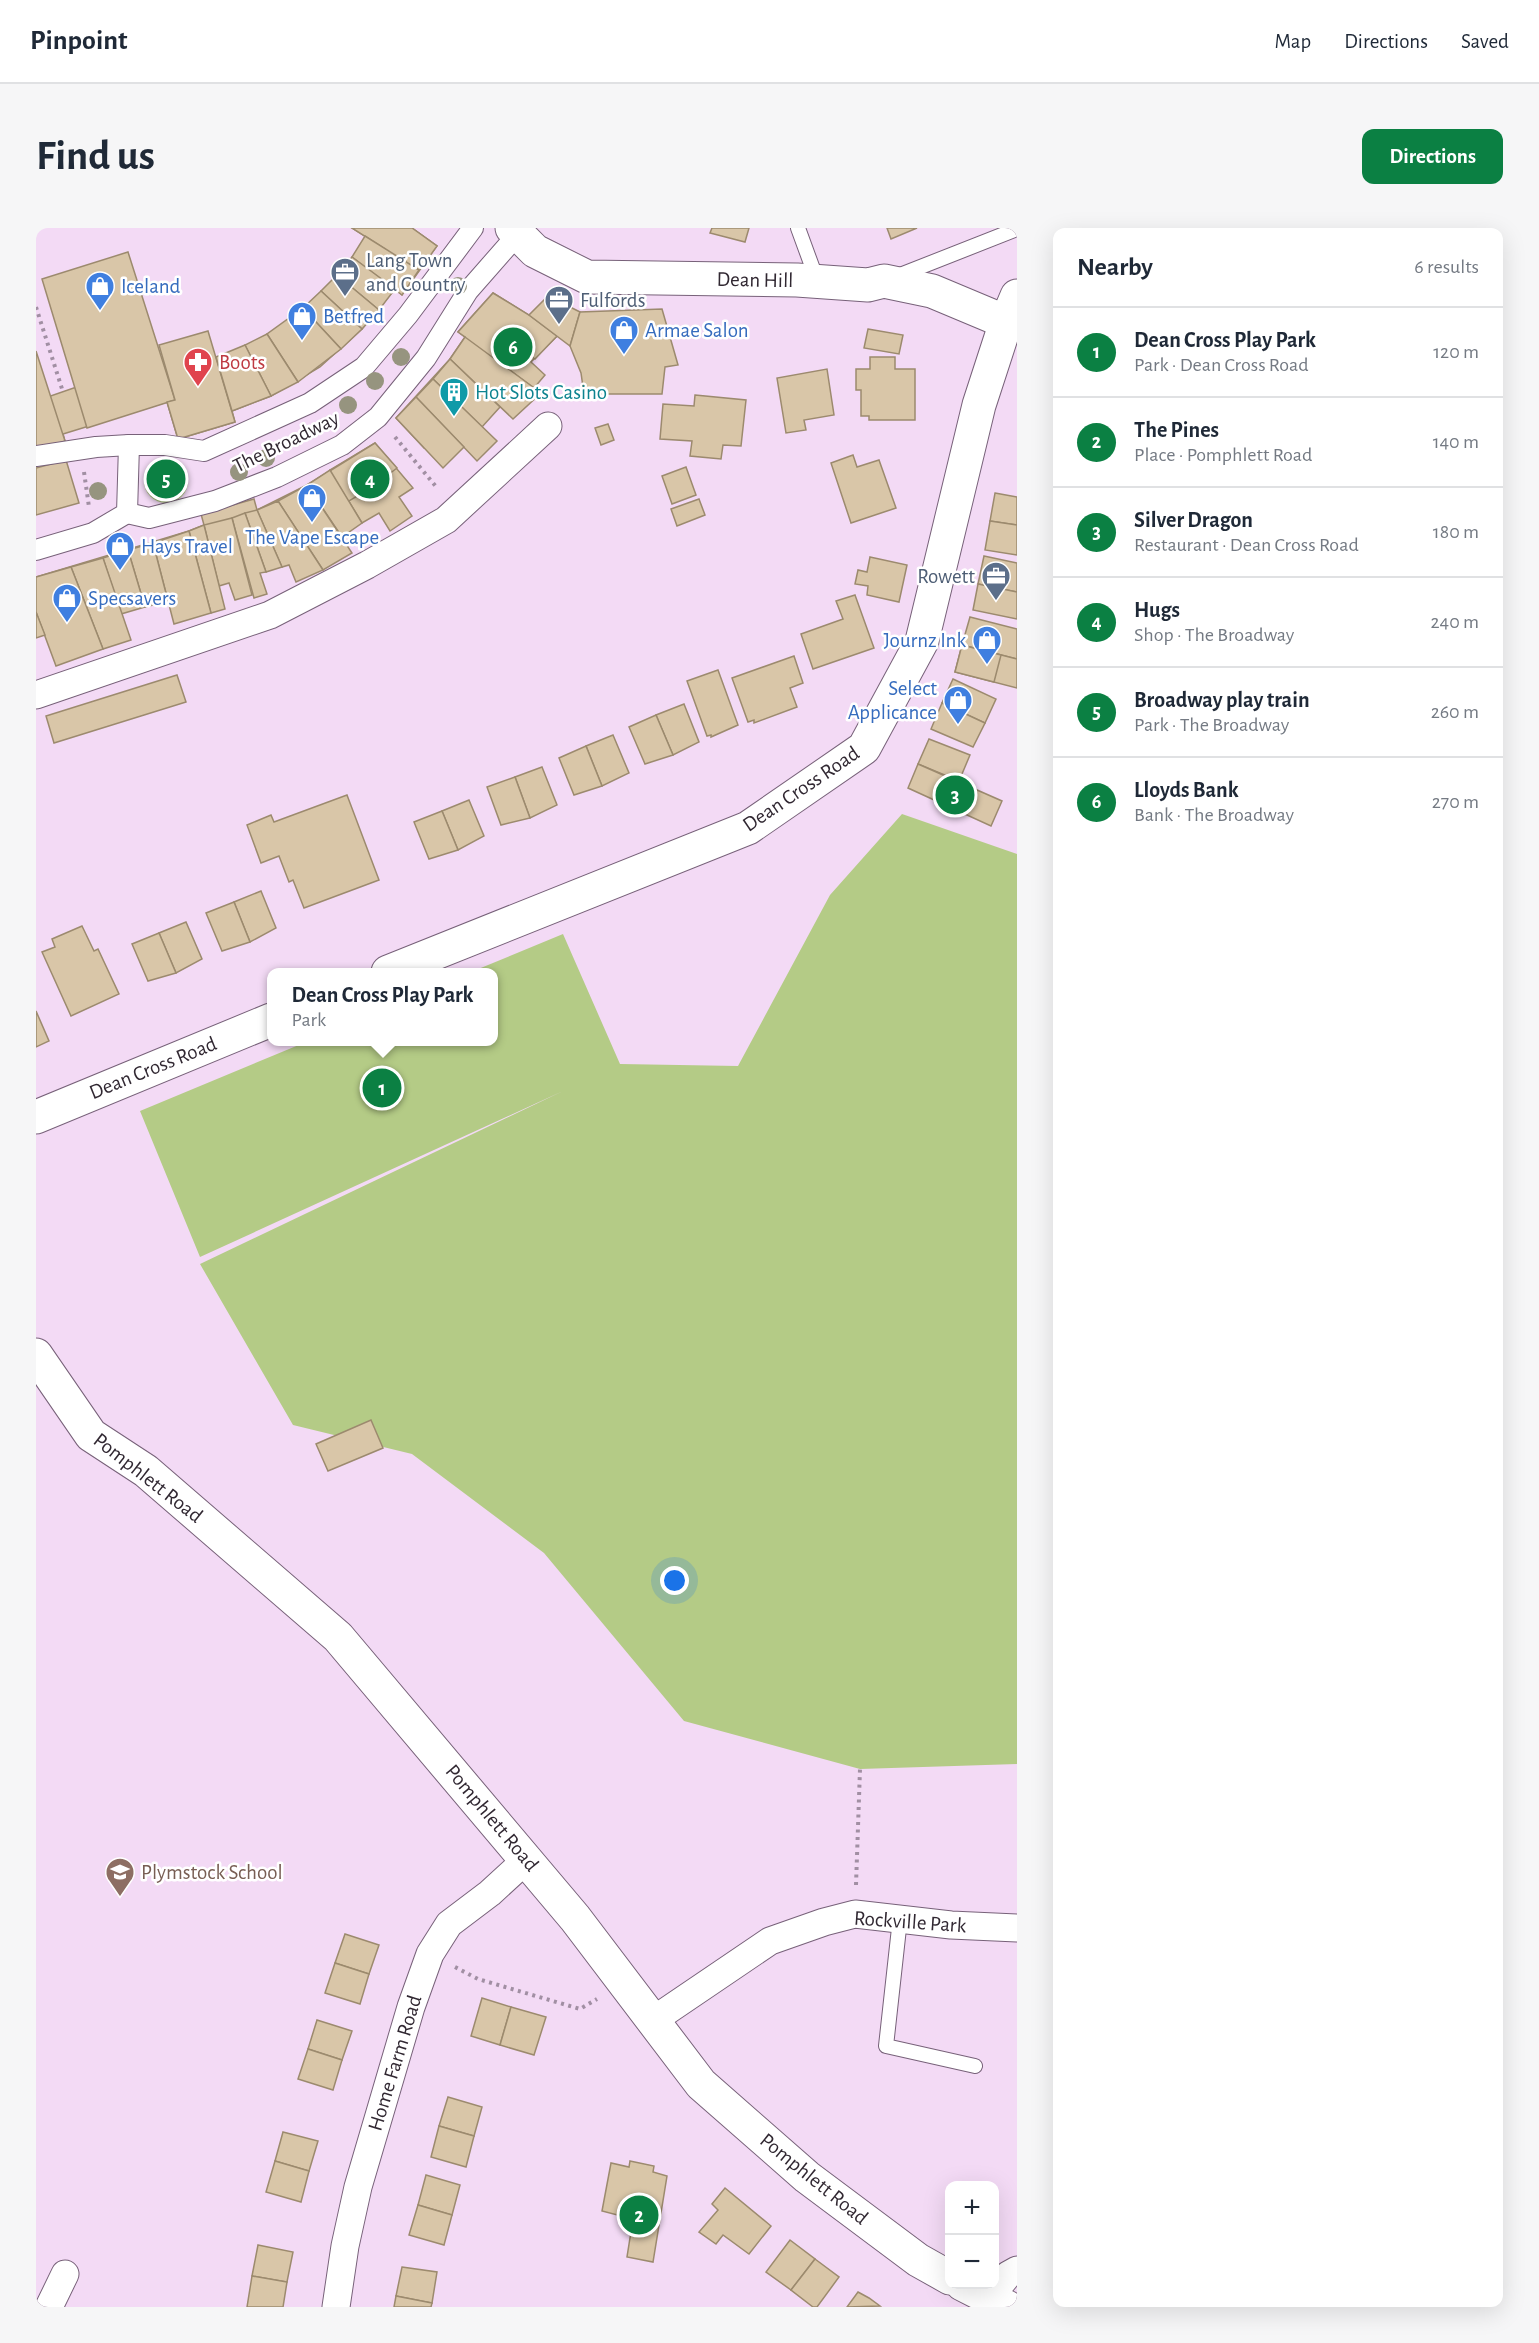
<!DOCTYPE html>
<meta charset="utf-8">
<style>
:root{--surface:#fff;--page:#f6f6f7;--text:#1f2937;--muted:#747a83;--line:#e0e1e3;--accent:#0b8043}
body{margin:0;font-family:"Alegreya Sans",sans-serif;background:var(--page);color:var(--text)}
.controls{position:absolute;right:18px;bottom:18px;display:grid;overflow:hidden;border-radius:12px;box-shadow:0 6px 24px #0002}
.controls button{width:54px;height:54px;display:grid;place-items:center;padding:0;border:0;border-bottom:2px solid var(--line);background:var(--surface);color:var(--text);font:30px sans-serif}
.you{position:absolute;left:639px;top:1353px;width:21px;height:21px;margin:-15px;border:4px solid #fff;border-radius:50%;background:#1a73e8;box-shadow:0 0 0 9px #1a73e833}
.badge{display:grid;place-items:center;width:39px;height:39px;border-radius:50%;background:var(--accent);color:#fff;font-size:20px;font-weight:700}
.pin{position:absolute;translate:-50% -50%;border:3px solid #fff;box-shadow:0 2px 6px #0006}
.popup{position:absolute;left:231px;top:740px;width:231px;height:78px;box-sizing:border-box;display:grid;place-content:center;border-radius:12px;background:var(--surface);filter:drop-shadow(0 2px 4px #0005);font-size:20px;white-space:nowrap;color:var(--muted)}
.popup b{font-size:22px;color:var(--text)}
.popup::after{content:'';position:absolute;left:50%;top:100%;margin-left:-12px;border:12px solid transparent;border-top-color:var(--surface)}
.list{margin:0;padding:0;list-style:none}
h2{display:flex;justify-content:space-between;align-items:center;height:78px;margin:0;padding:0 24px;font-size:26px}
h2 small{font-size:20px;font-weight:400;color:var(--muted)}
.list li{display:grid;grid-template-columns:39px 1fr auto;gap:18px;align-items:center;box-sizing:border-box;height:90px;padding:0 24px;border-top:2px solid var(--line)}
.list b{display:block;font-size:22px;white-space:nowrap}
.list p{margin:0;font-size:20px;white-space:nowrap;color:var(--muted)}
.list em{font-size:20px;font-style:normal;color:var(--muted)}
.map{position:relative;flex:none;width:981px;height:2079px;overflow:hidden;border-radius:12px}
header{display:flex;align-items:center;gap:36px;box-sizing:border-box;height:84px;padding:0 30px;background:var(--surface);border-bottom:2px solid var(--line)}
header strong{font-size:28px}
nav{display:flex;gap:33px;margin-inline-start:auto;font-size:21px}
.intro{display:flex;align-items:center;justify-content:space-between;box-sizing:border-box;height:144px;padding:0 36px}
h1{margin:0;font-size:42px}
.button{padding:15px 27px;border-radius:12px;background:var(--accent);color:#fff;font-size:21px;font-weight:700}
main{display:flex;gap:36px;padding:0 36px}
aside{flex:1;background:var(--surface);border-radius:12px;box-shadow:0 6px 24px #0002}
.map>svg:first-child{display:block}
.green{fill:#b4cb86}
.building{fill:#d9c6a8;stroke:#9c8a6e;stroke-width:1.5}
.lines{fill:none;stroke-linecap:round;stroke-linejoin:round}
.service-casing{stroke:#776179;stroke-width:16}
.pedestrian-casing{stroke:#776179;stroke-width:22}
.minor-casing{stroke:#776179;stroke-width:29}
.tertiary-casing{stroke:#776179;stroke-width:35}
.path{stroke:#a18fa3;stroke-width:4;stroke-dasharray:3 4.5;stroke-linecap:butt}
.service{stroke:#fff;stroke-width:14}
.pedestrian{stroke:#fff;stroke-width:20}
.minor{stroke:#fff;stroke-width:27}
.tertiary{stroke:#fff;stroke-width:33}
.tree{fill:#96947f}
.labels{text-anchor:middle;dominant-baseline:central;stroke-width:5;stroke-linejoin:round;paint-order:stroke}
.service-label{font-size:21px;fill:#4e5e75;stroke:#fff;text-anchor:start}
.street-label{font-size:21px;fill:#312832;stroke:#fff}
.shop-label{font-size:21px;fill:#366cbe;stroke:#fff;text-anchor:start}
.health-label{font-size:21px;fill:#be3a42;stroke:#fff;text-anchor:start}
.culture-label{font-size:21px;fill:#0d838f;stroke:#fff;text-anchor:start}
.education-label{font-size:21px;fill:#785e54;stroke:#fff;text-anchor:start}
</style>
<header>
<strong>Pinpoint</strong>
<nav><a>Map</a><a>Directions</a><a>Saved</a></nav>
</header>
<div class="intro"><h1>Find us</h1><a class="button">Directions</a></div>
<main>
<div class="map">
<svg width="981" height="2079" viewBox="0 0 981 2079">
<rect width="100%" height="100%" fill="#f3daf5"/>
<g class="green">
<circle cx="130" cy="253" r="22"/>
<polygon points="866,586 981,626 981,1536 824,1541 648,1493 508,1325 376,1226 257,1197 164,1036 527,863 164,1029 104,883 270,814 457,814 457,744 435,744 527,706 584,836 702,838 794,667"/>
</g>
<g class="building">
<polygon points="316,0 376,0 401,18 383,42"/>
<polygon points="316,0 376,0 401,18 366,67 359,61 326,101 284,139 235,168 196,183 199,194 142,211 131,174 27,206 29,213 0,223 0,173 133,127 142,153 183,139 185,146 240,120 278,92 297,74 327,37 335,44 349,21"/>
<polygon points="676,0 713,0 709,14 674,5"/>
<polygon points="851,0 881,0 855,11"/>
<polygon points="329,8 383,42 366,67 316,29"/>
<polygon points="92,24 139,172 51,200 6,51"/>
<polygon points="316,29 359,61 343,82 301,47"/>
<polygon points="301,47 343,82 326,101 285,63"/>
<polygon points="285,63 326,101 305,121 267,80"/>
<polygon points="457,65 493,87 521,108 495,134 509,147 498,160 422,104"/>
<polygon points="457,65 493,87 521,108 499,131 471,112 456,129 464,134 426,180 388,220 360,190 414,131 429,109 422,104"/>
<polygon points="512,68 544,84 534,118 493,87"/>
<polygon points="267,80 305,121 262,154 231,106"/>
<polygon points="626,81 642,137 629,139 626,166 548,166 545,145 534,118 544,84"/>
<polygon points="832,101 867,107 863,126 828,120"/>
<polygon points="172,103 199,194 142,211 131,174 139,172 123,117"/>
<polygon points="231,106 262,154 235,168 209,117"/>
<polygon points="429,109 505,165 477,191 414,131"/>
<polygon points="209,117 235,168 196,183 180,129"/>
<polygon points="0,123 29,213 0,223"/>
<polygon points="834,129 859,129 859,141 879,141 879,192 833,192 833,188 825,188 825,162 820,162 820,141 834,141"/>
<polygon points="414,131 464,179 446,199 397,151"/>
<polygon points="791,141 798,187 768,192 770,202 750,205 741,150"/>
<polygon points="397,151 461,213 441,233 380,169"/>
<polygon points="659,167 710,172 705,218 687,217 685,231 654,228 656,213 624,211 627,176 658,178"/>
<polygon points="380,169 428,219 407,240 360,190"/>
<polygon points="572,196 578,212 565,217 559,200"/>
<polygon points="339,215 377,260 363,269 376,288 354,303 343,285 326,295 294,242"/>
<polygon points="339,215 361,240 335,260 262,303 236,315 231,304 174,322 177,335 0,386 0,349 153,303 168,297 165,286 218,271 221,282 271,257"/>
<polygon points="817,227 821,239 843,232 860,280 815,295 795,235"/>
<polygon points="30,232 43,275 0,287 0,240"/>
<polygon points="650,239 660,267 636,276 626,248"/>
<polygon points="294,242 326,295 306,309 271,257"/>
<polygon points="271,257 316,325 287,342 242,273"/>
<polygon points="959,265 981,269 981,297 954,293"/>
<polygon points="663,271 669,287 641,298 635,281"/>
<polygon points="242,273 287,342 260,354 253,337 246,339 221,282"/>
<polygon points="221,282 246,339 230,344 209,285"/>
<polygon points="209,285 230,344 224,345 231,366 218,370 196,290"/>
<polygon points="196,290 216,367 199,372 193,355 183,358 168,297"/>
<polygon points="954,293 981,297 981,327 949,322"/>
<polygon points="168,297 189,381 175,385 153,303"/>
<polygon points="153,303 175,385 138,396 117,315"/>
<polygon points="117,315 132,373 109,379 92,322"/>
<polygon points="92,322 109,379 85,386 67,330"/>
<polygon points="948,328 981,335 981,364 942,356"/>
<polygon points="834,329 871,337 863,374 831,367 832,358 819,356 822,342 831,344"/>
<polygon points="67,330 95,412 67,421 35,339"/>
<polygon points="35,339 67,421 20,438 0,384 0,349"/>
<polygon points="942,356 981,364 981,391 937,382"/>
<polygon points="819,367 838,420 777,441 765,406 807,391 800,373"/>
<polygon points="0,384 9,407 0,410"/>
<polygon points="934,389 981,401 981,431 926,417"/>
<polygon points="926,417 981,431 981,460 919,444"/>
<polygon points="926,417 965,427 958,454 919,444"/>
<polygon points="758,428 767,455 754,460 761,479 718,495 718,492 712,494 696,450"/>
<polygon points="682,442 702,497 675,509 675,507 671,508 651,453"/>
<polygon points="141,447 150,474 18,515 10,488"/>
<polygon points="917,451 960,471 949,495 906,475"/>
<polygon points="906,475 949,495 937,519 895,501"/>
<polygon points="648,476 663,514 637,527 620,487"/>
<polygon points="620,487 637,527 609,536 593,499"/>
<polygon points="577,507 593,545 566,558 550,518"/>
<polygon points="893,511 934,527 923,553 882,536"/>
<polygon points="550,518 566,558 538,567 523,530"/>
<polygon points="882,536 966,573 955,598 872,560"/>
<polygon points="506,539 521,577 494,590 479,549"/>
<polygon points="479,549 494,590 465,597 451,559"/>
<polygon points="311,567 343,652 268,680 257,652 253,654 243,628 225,635 211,597 235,587 238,594"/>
<polygon points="433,572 448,608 422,622 406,583"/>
<polygon points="406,583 422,622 393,631 378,594"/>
<polygon points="225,663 240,700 214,714 198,674"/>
<polygon points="198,674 214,714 186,723 170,685"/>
<polygon points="150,694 166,731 140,745 123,705"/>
<polygon points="46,698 58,723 62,721 83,766 35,788 6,724 19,719 16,711"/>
<polygon points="123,705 140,745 112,753 96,716"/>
<polygon points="0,783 13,813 0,819"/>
<polygon points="335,1192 347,1220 292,1243 280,1216"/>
<polygon points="309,1706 343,1717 333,1746 299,1735"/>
<polygon points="299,1735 333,1746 324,1776 289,1765"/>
<polygon points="446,1770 475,1779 464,1817 435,1808"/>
<polygon points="475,1779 510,1789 498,1827 464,1817"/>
<polygon points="281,1792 316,1803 306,1832 272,1821"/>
<polygon points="272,1821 306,1832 297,1862 262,1851"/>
<polygon points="412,1869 446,1879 438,1908 403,1898"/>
<polygon points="403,1898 438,1908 430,1939 395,1929"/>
<polygon points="247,1904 282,1913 273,1943 239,1933"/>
<polygon points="239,1933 273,1943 265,1974 230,1964"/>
<polygon points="594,1933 618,1938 617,1944 631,1948 617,2034 591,2029 597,1991 566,1983 575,1935 593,1939"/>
<polygon points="390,1947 424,1957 416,1987 382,1977"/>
<polygon points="689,1960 735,1998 713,2026 687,2007 680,2016 663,2004 682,1982 676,1976"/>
<polygon points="382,1977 416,1987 408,2017 373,2007"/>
<polygon points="754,2012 779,2031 755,2062 730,2044"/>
<polygon points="222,2017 257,2024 251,2054 216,2048"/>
<polygon points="779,2031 803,2049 781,2079 777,2079 755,2062"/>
<polygon points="366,2039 401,2044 396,2075 360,2068"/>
<polygon points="216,2048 251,2054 247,2079 211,2079"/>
<polygon points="822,2064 833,2070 844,2078 811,2079"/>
<polygon points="360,2068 396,2075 395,2079 358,2079"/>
</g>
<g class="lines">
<g class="service-casing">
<g id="service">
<polyline points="762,0 781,52"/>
<polyline points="859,49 981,1"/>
<polyline points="864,1691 850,1818 939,1838"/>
</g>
</g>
<g class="pedestrian-casing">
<g id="pedestrian">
<polyline points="0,228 60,219 93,217"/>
<polyline points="91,285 113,290 179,273 241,249 306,217 342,189 390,130 432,63 482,6"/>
<polyline points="0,322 57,305 91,285 93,217 129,217 168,223 274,175 328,139 372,87 437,0"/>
</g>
</g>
<g class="minor-casing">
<g id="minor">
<polyline points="0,467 234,387 331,337 410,292 512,198"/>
<polyline points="616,1793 734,1713 788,1694 819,1686 915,1697 981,1700"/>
<polyline points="952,2071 972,2047 981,2042"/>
<polyline points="13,2079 29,2046"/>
<polyline points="300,2079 309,2018 322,1959 375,1779 394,1726 413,1696 454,1665 491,1631"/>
</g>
</g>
<g class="tertiary-casing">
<g id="tertiary">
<polyline points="476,0 499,23 551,49 761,52 832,57 848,53 896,63 970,94"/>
<polyline points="352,744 712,600 828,520 886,413 943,177 970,94 981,68"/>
<polyline points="0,889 235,792"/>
<polyline points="0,1127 55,1207 110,1243 302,1409 539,1690 665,1856 771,1949 882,2032 914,2050"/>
<polyline points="926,2056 971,2079"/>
</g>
</g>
<g class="path">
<polyline points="0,79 27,164"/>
<polyline points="359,209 402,261"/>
<polyline points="48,244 53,279"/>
<polyline points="820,1657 824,1541"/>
<polyline points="419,1739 442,1751 544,1781 561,1771"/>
</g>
<use href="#service" class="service"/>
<use href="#pedestrian" class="pedestrian"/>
<use href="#minor" class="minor"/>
<use href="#tertiary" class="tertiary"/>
</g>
<g class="tree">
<circle cx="422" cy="58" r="9"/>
<circle cx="365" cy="129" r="9"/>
<circle cx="339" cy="153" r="9"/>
<circle cx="312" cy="177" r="9"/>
<circle cx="230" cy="230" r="9"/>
<circle cx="203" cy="244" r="9"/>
<circle cx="62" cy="263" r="9"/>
</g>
<defs>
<g id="office-pin" transform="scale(1.5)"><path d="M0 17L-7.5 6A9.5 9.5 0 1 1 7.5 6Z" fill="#5c6f8a" stroke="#fff"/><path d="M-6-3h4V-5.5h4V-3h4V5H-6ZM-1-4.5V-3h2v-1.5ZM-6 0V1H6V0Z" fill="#fff"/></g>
<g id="shop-pin" transform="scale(1.5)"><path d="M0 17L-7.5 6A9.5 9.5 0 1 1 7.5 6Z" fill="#3f7fe0" stroke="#fff"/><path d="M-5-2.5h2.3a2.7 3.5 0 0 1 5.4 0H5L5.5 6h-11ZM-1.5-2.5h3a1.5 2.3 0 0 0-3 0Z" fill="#fff"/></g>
<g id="pharmacy-pin" transform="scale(1.5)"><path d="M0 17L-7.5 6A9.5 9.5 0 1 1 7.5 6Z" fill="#e0444e" stroke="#fff"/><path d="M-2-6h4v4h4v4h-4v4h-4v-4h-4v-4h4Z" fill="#fff"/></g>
<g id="building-pin" transform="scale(1.5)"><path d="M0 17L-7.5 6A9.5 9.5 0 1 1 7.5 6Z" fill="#0f9aa8" stroke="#fff"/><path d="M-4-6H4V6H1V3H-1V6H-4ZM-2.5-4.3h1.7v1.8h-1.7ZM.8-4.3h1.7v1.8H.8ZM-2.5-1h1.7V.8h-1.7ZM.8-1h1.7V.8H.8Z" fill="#fff"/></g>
<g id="school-pin" transform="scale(1.5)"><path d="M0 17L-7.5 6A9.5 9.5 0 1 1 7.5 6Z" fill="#8d6e63" stroke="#fff"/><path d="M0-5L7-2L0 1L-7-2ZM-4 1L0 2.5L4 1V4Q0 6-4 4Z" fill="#fff"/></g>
</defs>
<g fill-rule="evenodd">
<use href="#office-pin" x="309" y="44"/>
<use href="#shop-pin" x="64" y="58"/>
<use href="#office-pin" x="523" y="72"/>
<use href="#shop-pin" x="266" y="88"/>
<use href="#shop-pin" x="588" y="102"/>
<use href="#pharmacy-pin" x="162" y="134"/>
<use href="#building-pin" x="418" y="164"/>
<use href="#shop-pin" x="276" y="270"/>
<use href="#shop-pin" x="84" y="318"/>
<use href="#office-pin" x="960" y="348"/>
<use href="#shop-pin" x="31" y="370"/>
<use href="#shop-pin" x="951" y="412"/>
<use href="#shop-pin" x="922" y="472"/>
<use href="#school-pin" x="84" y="1644"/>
</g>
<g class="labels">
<g class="service-label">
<text x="330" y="32">Lang Town<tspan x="330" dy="24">and Country</tspan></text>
<text x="544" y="72">Fulfords</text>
<text x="939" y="348" text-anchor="end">Rowett</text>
</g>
<g class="street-label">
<text transform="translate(719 52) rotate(1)">Dean Hill</text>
<text transform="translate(250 214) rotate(-26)">The Broadway</text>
<text transform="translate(765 561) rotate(-34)">Dean Cross Road</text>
<text transform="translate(117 840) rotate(-22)">Dean Cross Road</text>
<text transform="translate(112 1250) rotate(38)">Pomphlett Road</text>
<text transform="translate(456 1590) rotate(50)">Pomphlett Road</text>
<text transform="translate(874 1694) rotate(4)">Rockville Park</text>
<text transform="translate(359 1835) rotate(-73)">Home Farm Road</text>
<text transform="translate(778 1951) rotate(39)">Pomphlett Road</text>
</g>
<g class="shop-label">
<text x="85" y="58">Iceland</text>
<text x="287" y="88">Betfred</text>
<text x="609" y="102">Armae Salon</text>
<text x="276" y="309" text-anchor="middle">The Vape Escape</text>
<text x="105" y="318">Hays Travel</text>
<text x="52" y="370">Specsavers</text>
<text x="930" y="412" text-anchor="end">Journz Ink</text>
<text x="901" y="460" text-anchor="end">Select<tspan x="901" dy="24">Applicance</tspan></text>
</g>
<g class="health-label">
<text x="183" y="134">Boots</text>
</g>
<g class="culture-label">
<text x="439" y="164">Hot Slots Casino</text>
</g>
<g class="education-label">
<text x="105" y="1644">Plymstock School</text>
</g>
</g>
</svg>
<div class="controls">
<button>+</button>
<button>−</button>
</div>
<div class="you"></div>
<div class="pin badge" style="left:346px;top:860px">1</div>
<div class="popup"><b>Dean Cross Play Park</b>Park</div>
<div class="pin badge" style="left:603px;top:1987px">2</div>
<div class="pin badge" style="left:919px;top:567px">3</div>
<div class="pin badge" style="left:334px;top:251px">4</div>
<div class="pin badge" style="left:130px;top:251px">5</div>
<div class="pin badge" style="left:477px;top:119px">6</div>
</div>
<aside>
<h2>Nearby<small>6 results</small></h2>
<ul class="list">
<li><span class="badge">1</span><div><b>Dean Cross Play Park</b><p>Park · Dean Cross Road</p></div><em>120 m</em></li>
<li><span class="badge">2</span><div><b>The Pines</b><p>Place · Pomphlett Road</p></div><em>140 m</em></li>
<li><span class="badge">3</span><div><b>Silver Dragon</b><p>Restaurant · Dean Cross Road</p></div><em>180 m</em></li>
<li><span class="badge">4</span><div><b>Hugs</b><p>Shop · The Broadway</p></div><em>240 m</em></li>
<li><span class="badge">5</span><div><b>Broadway play train</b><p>Park · The Broadway</p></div><em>260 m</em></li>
<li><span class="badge">6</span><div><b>Lloyds Bank</b><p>Bank · The Broadway</p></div><em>270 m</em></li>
</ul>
</aside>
</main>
